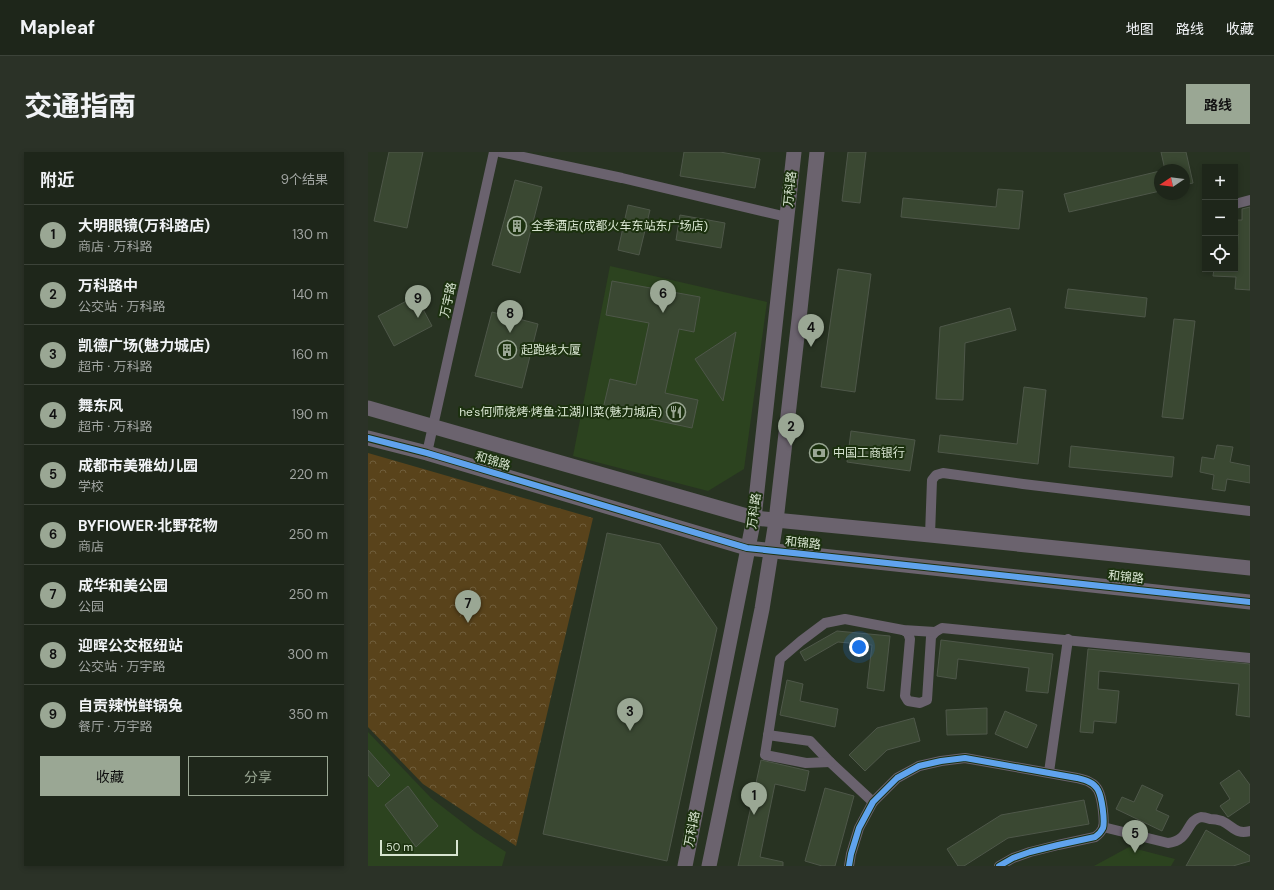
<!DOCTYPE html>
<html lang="zh">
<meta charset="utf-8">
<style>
:root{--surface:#1e261a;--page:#2b3227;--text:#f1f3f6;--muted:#a1a5a2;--line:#3c4339;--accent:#9aa794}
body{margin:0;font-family:"DM Sans","Noto Sans SC",sans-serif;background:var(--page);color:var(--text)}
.controls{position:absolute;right:12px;top:12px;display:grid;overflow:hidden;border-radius:0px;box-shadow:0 2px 6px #0003}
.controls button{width:36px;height:36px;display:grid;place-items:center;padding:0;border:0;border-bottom:1px solid var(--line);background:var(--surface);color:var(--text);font:20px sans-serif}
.compass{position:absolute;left:786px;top:12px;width:36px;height:36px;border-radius:50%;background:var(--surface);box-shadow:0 2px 6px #0003;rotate:257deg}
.scale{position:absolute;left:12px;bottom:10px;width:78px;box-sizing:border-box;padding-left:4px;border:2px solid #d8e5d1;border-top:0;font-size:11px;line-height:14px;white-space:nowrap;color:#d8e5d1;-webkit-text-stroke:3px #1c310f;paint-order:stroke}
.you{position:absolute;left:491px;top:495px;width:14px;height:14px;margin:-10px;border:3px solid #fff;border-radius:50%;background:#1a73e8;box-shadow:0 0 0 6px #1a73e833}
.badge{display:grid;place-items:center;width:26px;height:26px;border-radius:50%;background:var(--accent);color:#111;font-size:13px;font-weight:700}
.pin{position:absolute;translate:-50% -33px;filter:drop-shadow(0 1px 2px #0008)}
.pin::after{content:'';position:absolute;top:21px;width:14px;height:12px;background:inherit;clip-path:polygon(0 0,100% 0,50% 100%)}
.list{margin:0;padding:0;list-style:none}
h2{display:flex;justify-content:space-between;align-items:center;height:52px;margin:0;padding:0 16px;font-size:17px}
h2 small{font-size:13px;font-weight:400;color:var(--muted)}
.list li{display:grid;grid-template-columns:26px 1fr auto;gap:12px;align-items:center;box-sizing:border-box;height:60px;padding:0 16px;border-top:1px solid var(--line)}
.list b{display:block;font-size:15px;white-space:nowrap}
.list p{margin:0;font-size:13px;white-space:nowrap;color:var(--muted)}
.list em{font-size:13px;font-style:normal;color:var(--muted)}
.actions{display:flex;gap:8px;padding:12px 16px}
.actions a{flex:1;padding:9px 0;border:1px solid var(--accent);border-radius:0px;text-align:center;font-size:14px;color:var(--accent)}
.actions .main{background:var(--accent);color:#111}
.icon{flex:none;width:22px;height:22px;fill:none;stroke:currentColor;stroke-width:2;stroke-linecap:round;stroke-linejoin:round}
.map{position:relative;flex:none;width:882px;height:714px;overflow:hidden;border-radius:0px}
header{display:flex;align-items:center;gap:24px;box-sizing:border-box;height:56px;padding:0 20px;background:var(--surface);border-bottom:1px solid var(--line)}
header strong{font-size:19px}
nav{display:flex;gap:22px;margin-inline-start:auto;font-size:14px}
.intro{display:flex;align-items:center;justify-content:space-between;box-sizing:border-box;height:96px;padding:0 24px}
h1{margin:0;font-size:28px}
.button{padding:10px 18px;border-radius:0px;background:var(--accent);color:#111;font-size:14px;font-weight:700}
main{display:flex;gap:24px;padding:0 24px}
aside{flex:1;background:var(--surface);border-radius:0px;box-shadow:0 2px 6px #0003}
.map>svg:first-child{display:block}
.built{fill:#2c431f}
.forest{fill:url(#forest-crowns)}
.building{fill:#3a4832;stroke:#4e5749}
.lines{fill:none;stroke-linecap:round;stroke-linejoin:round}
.street{stroke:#6a626e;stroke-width:10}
.secondary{stroke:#6b636e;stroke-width:15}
.cycleway-casing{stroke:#1c310f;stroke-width:8}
.cycleway{stroke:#60a3ed;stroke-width:6}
.labels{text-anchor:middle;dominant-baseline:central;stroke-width:4;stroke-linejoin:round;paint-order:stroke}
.street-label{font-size:12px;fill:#d8e5d1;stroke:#1c310f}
.poi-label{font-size:12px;fill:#d8e5d1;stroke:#1c310f;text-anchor:start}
</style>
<header>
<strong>Mapleaf</strong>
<nav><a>地图</a><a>路线</a><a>收藏</a></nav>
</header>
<div class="intro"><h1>交通指南</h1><a class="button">路线</a></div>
<main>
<aside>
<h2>附近<small>9个结果</small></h2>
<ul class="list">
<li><span class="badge">1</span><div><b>大明眼镜(万科路店)</b><p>商店 · 万科路</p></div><em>130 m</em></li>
<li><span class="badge">2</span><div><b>万科路中</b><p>公交站 · 万科路</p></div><em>140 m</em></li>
<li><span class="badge">3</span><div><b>凯德广场(魅力城店)</b><p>超市 · 万科路</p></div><em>160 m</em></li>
<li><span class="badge">4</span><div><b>舞东风</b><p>超市 · 万科路</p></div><em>190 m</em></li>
<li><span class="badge">5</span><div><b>成都市美雅幼儿园</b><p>学校</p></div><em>220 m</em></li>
<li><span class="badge">6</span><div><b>BYFlOWER·北野花物</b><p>商店</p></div><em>250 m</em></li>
<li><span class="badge">7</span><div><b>成华和美公园</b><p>公园</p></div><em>250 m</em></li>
<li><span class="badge">8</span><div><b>迎晖公交枢纽站</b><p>公交站 · 万宇路</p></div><em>300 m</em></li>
<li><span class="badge">9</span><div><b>自贡辣悦鲜锅兔</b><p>餐厅 · 万宇路</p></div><em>350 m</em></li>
</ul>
<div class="actions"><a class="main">收藏</a><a>分享</a></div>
</aside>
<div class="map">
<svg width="882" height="714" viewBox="0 0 882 714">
<defs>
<pattern id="forest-crowns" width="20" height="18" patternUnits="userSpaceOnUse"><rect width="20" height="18" fill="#59431b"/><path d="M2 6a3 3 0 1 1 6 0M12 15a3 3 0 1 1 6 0" fill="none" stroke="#705e3b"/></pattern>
</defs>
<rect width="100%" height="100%" fill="#283322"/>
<g class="built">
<polygon points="242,114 399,150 376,317 340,339 205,304"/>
<polygon points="0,580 63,646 107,680 138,700 134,714 0,714"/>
<polygon points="761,695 807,707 803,714 726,714"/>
</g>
<polygon class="forest" points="0,301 225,366 148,694 55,632 0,575"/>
<g class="building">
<polygon points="21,0 55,0 39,76 6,69"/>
<polygon points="316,0 352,0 392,7 387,36 312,24"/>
<polygon points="480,0 498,0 492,51 474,49"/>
<polygon points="793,0 818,0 825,31 816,33 816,18 797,18"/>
<polygon points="792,19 792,39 701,60 696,42"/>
<polygon points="147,28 174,35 152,121 124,113"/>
<polygon points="630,37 655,39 651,77 533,65 535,46 628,55"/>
<polygon points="260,53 282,58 271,103 250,98"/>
<polygon points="882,55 882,138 867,137 868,125 845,124 846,117 867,117 867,112 869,112 870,82 867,81 867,68 874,68 874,57"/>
<polygon points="312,63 357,71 353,96 308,88"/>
<polygon points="470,117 503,122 487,240 453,235"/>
<polygon points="244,129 332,145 326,180 311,177 297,241 330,248 324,276 235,257 242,227 268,233 281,171 238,163"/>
<polygon points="700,137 779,146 777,165 697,156"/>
<polygon points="48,144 64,174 26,194 10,164"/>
<polygon points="642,156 648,178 597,191 595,248 568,247 572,175"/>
<polygon points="124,160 170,172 154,236 107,224"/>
<polygon points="806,167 827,169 815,267 794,265"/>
<polygon points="368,180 355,249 327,207"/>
<polygon points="656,235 678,238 670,312 570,300 572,283 649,292"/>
<polygon points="483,279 547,288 542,319 479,310"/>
<polygon points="849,293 865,295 862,310 882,314 882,331 859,327 857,339 844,337 846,323 832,320 834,305 846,307"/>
<polygon points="703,294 806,305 804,325 701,315"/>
<polygon points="239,381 292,392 349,476 299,709 175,682"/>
<polygon points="469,479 522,484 516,539 499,536 504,493 470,490 437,509 432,500"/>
<polygon points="573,488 685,502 680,541 658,539 661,516 590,507 588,527 569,524"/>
<polygon points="720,497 882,512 882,565 868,563 871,532 731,519 730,537 751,539 748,571 726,569 725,581 712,580"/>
<polygon points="419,528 435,532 432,549 470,557 467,575 412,563"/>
<polygon points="619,556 619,582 579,583 578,558"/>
<polygon points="637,559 669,573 659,596 627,582"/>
<polygon points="546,566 552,589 519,598 497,619 481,603 509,576"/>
<polygon points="0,598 22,623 10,635 0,623"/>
<polygon points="393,608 441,619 437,639 407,632 392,705 415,710 415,714 370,714"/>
<polygon points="871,618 882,633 882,650 860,665 852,654 862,647 852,631"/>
<polygon points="774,633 795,643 788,658 801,664 794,679 748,657 754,645 766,650"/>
<polygon points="40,634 70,674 48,695 17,653"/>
<polygon points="457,636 486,644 467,714 454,714 437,709"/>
<polygon points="716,648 721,672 640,686 596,714 590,714 579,697 633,663"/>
<polygon points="838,678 882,704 882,709 865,714 818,714"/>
</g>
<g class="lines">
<g class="street">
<polyline points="132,0 254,26 419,65"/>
<polyline points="867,52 882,48"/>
<polyline points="59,301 126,0"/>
<polyline points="562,383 564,328 568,323 575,321 655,332 882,359"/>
<polyline points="535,478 540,481 542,487 537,544 540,549 552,551 559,548 563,485 567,480 574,476 882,506"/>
<polyline points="400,583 442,589 462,610 505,650"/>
<polyline points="462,610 438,611 397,603 412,507 433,489 457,471 477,467 535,478 567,480"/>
<polyline points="681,620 700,487"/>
<path d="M735,675L800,691C823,688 817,669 833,665C836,665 839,666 842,667C846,667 851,668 854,669C865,674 868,683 882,679"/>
<path d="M481,714L483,702L491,676L505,650L529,626L551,614L573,609L597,606L709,626C717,628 726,630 730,638C734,645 737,669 735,676C733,680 730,683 727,685L690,693L662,700L645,706L631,714"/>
</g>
<g class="secondary">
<polyline points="0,256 386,366 562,383 882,416"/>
<polyline points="0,286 59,301 379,396 882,450"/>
<polyline points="317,714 386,366 426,0"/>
<polyline points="341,714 394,457 408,369 431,167 449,0"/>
</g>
<g class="cycleway-casing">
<g id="cycleway">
<polyline points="0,286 59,301 379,396 882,450"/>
<path d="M481,714L483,702L491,676L505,650L529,626L551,614L573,609L597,606L709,626C717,628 726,630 730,638C734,645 737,669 735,676C733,680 730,683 727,685L690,693L662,700L645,706L631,714"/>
</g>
</g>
<use href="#cycleway" class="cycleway"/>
</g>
<defs>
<g id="building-ring" transform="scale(1)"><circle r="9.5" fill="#1c310f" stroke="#9aa794" stroke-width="1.5"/><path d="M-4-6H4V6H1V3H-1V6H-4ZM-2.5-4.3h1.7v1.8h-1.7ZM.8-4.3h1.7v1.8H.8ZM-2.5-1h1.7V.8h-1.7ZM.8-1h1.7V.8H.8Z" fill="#9aa794"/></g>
<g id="restaurant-ring" transform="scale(1)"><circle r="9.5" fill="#1c310f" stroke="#9aa794" stroke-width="1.5"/><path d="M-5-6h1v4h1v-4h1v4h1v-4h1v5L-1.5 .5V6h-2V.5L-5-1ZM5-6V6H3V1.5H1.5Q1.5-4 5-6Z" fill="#9aa794"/></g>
<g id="bank-ring" transform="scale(1)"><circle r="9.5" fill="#1c310f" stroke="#9aa794" stroke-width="1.5"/><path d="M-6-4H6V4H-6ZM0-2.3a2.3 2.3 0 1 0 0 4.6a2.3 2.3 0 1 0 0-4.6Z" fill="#9aa794"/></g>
</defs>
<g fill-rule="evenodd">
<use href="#building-ring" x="149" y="74"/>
<use href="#building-ring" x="139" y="198"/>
<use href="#restaurant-ring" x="308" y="260"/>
<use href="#bank-ring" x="451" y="301"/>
</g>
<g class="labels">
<g class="street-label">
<text transform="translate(422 37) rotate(-84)">万科路</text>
<text transform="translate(80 148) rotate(-78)">万宇路</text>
<text transform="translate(125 309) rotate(17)">和锦路</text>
<text transform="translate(386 359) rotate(-82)">万科路</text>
<text transform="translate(435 391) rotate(6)">和锦路</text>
<text transform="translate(758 425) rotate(6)">和锦路</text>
<text transform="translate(324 677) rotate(-79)">万科路</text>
</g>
<g class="poi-label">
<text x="163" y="74">全季酒店(成都火车东站东广场店)</text>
<text x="153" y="198">起跑线大厦</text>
<text x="294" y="260" text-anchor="end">he's何师烧烤·烤鱼·江湖川菜(魅力城店)</text>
<text x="465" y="301">中国工商银行</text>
</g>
</g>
</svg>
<div class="controls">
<button>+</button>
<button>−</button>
<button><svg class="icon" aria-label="locate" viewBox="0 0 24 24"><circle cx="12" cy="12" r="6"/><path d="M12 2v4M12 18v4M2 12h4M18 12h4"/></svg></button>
</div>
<svg class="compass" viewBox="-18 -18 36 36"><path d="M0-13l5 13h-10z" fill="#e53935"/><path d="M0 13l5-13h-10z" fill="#a1a5a2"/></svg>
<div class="scale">50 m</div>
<div class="you"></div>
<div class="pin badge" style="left:386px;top:663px">1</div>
<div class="pin badge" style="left:423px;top:294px">2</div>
<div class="pin badge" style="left:262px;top:579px">3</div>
<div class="pin badge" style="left:443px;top:195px">4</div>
<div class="pin badge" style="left:767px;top:701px">5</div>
<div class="pin badge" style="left:295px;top:161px">6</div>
<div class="pin badge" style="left:100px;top:471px">7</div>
<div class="pin badge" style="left:142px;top:181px">8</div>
<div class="pin badge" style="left:50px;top:166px">9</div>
</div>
</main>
